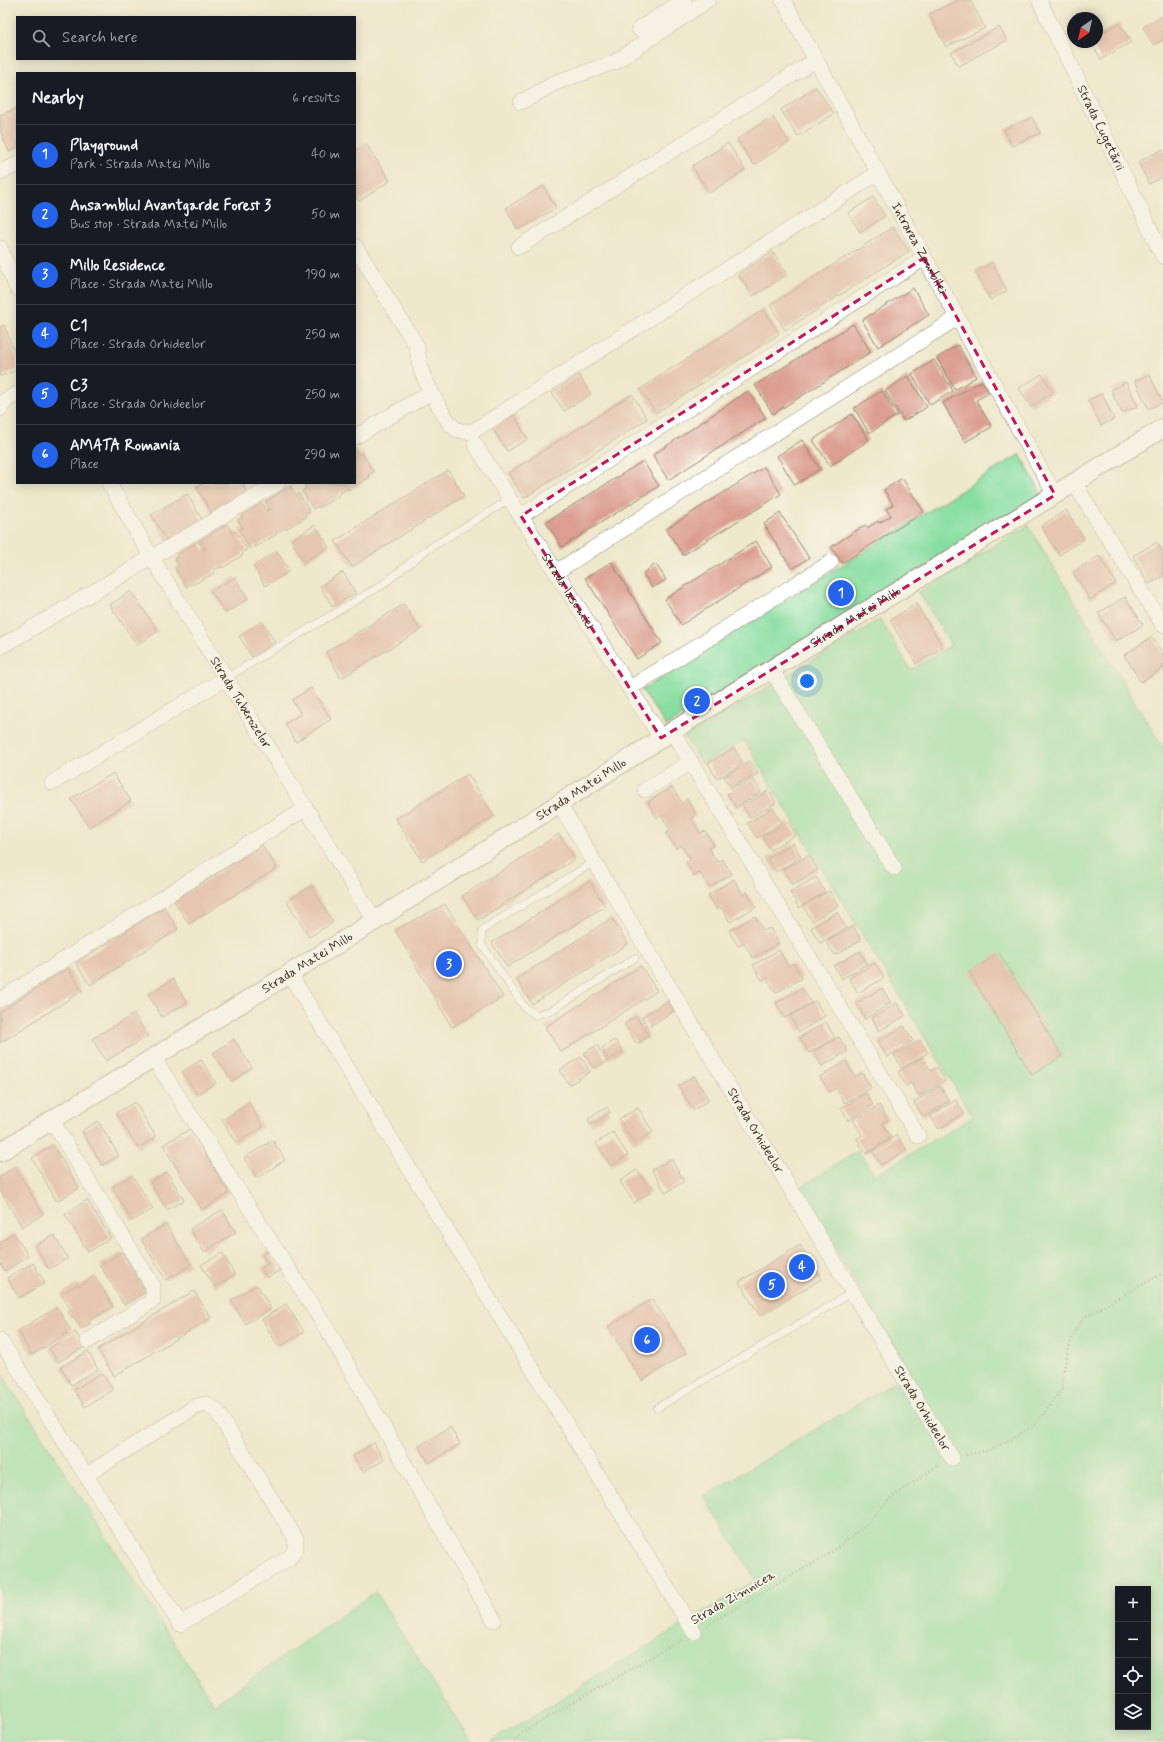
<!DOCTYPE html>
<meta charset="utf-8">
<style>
:root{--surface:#171b24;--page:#242831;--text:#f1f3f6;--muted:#9ea1a6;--line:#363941;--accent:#2563eb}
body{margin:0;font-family:Mynerve,sans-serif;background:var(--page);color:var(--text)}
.controls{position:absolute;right:12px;bottom:12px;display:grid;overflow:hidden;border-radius:0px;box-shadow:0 2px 10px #0003}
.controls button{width:36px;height:36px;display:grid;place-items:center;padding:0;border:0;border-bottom:1px solid var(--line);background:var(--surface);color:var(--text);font:20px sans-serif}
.compass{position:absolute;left:1067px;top:12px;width:36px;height:36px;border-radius:50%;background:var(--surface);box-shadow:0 2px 10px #0003;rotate:214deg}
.you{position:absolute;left:807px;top:681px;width:14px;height:14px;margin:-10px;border:3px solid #fff;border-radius:50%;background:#1a73e8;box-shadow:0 0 0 6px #1a73e833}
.badge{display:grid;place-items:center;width:26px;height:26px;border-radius:50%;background:var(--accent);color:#fff;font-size:13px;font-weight:700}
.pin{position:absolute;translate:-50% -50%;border:2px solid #fff;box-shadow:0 1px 4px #0006}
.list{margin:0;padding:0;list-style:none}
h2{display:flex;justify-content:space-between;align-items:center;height:52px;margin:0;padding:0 16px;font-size:17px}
h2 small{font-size:13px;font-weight:400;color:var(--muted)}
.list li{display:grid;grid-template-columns:26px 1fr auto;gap:12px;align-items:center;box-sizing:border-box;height:60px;padding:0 16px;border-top:1px solid var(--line)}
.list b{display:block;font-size:15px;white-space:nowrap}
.list p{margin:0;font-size:13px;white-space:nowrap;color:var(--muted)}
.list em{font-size:13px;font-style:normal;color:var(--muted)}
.icon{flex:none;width:22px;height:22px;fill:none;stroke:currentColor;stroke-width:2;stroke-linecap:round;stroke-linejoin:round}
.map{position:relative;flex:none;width:1163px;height:1742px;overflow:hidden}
.search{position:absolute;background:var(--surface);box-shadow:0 2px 10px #0003;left:16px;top:16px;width:340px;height:44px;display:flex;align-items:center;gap:10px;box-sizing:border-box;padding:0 14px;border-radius:0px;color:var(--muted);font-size:15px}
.panel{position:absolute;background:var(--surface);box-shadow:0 2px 10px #0003;left:16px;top:72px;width:340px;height:412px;border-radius:0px}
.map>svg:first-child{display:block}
.green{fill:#87dea2;stroke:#618460;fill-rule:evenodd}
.building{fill:#db9e91}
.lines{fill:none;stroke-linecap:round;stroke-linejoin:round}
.service-casing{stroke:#948975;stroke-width:8}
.minor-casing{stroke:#948975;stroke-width:16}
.tertiary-casing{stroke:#948975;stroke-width:20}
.path{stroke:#948975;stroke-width:2.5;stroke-dasharray:1 3;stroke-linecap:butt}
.service{stroke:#fff;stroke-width:7}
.minor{stroke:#fff;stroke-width:15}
.tertiary{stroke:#fff;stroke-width:18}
.marked{fill:none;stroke:#c2185b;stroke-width:3;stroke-dasharray:8 5;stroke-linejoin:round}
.labels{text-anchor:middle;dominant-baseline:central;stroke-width:3.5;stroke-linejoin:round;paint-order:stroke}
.street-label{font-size:13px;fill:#3b2a1e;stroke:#fbf7ec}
</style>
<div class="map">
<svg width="1163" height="1742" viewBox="0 0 1163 1742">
<rect width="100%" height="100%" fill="#fbf7ec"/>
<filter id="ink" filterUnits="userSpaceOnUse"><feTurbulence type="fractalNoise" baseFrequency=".025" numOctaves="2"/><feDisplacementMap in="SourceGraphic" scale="8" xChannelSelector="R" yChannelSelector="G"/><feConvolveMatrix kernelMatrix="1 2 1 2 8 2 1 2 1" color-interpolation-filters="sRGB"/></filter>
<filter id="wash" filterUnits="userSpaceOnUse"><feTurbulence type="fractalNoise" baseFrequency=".012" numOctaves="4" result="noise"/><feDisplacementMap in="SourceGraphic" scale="16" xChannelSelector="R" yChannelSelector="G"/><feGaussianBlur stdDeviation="0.9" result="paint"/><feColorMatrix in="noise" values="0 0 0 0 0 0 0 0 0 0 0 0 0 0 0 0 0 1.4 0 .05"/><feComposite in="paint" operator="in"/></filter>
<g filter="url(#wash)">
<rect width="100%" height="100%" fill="#eee8cc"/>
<g class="green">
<polygon points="1020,454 1042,495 666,726 642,690"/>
<path d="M1028,525L1163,748V1742H490L756,1580L704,1496L910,1373L799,1188L858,1151L875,1175L973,1117L744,740L702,764L685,737L880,619L911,670L951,645L919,592ZM1118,1589H1148V1727H1118Z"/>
<polygon points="0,1371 214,1705 375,1592 472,1742 0,1742"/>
</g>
<g id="blocks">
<g class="building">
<polygon points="958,0 970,0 985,28 946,47 929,14"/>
<polygon points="1163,16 1163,40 1153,45 1143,27"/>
<polygon points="1119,23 1131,42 1101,59 1091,42 1097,42 1097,35"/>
<polygon points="999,27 1007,40 959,66 951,53"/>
<polygon points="816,87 834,114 798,136 781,110"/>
<polygon points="17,108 17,148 9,152 0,130 1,128 0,115"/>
<polygon points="772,116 789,142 754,165 737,139"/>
<polygon points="1032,117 1040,133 1012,146 1004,129"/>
<polygon points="728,143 745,170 709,193 692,166"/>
<polygon points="366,144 390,181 359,201 355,195 355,151"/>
<polygon points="1163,149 1163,177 1149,184 1138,162"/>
<polygon points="543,186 556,208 518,230 506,208"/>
<polygon points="873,197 885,216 860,232 848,213"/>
<polygon points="893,227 909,251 785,330 770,305"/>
<polygon points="773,252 787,275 753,296 738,274"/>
<polygon points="992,262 1007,291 990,300 975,271"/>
<polygon points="913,288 929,315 878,347 862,320"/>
<polygon points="764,309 779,334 656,413 640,389"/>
<polygon points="853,324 871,352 773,414 755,385"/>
<polygon points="4,325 17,358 17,370 0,376 0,327"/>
<polygon points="958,345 976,377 955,390 937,358"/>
<polygon points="934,360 953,391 930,405 912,374"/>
<polygon points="1042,374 1053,392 1031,407 1019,388"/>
<polygon points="1149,374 1163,402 1149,409 1135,381"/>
<polygon points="579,375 591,394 564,411 552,393"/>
<polygon points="908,376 927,407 904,421 885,391"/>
<polygon points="982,381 989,393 976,400 992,427 965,442 943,403"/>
<polygon points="1126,382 1138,406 1122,413 1111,390"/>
<polygon points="748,391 766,418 668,480 653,455"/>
<polygon points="882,391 898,415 869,433 854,408"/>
<polygon points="632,394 647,419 524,498 508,473"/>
<polygon points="1102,394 1114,419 1101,426 1088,400"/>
<polygon points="852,414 869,440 830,466 813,440"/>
<polygon points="514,415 528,439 507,451 492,428"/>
<polygon points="802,440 820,469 795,485 777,456"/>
<polygon points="355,449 359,455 362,453 374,472 368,475 370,477 349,490 348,488 339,493 340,495 319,508 318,506 313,509 302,491 306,488 303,483 355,483"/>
<polygon points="643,461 659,486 562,547 546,522"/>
<polygon points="764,467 781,494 683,555 666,529"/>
<polygon points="448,470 464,496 352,567 335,541"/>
<polygon points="902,478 924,512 842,563 831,547 865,525 867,528 878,521 879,523 891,516 886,509 893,505 884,490"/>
<polygon points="204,483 242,483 248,494 213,515 196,487"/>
<polygon points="290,486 296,495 299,493 310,512 305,515 306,517 286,529 285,528 276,533 277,534 256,547 255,546 250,549 239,530 243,528 238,520 242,518 241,516 262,503 267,511 270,510 265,502"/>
<polygon points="187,494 203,521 168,542 151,515"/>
<polygon points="1066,510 1084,539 1059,555 1041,526"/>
<polygon points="780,513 809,558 792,569 764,524"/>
<polygon points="227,524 232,533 236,531 247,550 242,553 243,555 222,568 221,566 213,571 214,573 192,585 191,584 186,587 175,569 179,566 175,559 179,556 178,554 199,541 204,550 206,548 201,540"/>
<polygon points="315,525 329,547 304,562 291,540"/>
<polygon points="756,541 772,567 681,625 665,599"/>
<polygon points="1157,542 1163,552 1163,576 1149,584 1133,556"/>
<polygon points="277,551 289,571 265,586 253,566"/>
<polygon points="1099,556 1116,583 1090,600 1073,572"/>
<polygon points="611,562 662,643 637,659 585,578"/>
<polygon points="656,564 666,580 652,588 643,573"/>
<polygon points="343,572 356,593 333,607 320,586"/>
<polygon points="235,577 248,599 225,613 211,591"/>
<polygon points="131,591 158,631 137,645 110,605"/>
<polygon points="1125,597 1143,625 1116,641 1098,613"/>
<polygon points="404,604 420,630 341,678 326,652"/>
<polygon points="916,604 943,647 916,664 890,620"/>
<polygon points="262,621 275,642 252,657 239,636"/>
<polygon points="1152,637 1163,654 1163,668 1141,682 1124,655"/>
<polygon points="311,688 331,719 296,742 285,724 301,714 292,700"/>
<polygon points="734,748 743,763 717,779 708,763"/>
<polygon points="750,761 758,774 731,788 724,777"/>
<polygon points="113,773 131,801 89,827 71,799"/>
<polygon points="468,774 494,816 422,861 396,819"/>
<polygon points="753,779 761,792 736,808 727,794"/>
<polygon points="672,787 682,803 687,799 696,815 691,818 700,833 705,831 714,845 709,848 717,862 722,859 732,874 709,887 700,873 694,876 686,862 690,859 681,845 676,848 666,833 671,831 661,815 657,818 648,802"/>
<polygon points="769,790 776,803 750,818 743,806"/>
<polygon points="773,808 782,823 757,838 747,823"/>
<polygon points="788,822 796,835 770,850 762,837"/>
<polygon points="559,834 575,859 478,920 462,896"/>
<polygon points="793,843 801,857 776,872 767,859"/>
<polygon points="262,845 277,868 189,924 174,901"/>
<polygon points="809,855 818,870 792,885 783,870"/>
<polygon points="816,877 825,892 799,908 790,892"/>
<polygon points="734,879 743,895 747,892 756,907 730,922 721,907 717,910 708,895"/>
<polygon points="589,881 605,906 507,967 492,943"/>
<polygon points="311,886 333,922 309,937 287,901"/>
<polygon points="829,891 838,906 812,921 803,906"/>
<polygon points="445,904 503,997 452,1027 395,930"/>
<polygon points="164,907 178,929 90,985 76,963"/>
<polygon points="837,912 846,928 820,943 811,928"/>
<polygon points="755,916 764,931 770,928 779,943 753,958 744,943 738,946 729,931"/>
<polygon points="612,918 628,944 532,1004 516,979"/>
<polygon points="853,926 861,940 835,955 826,942"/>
<polygon points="779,950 788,966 793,963 802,978 776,993 767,978 762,980 753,965"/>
<polygon points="860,951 867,964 842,979 834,966"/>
<polygon points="999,953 1062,1056 1032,1075 969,972"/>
<polygon points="875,963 884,978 858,993 849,978"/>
<polygon points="641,966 657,991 561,1052 545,1027"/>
<polygon points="68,968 82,991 0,1043 0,1012"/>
<polygon points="173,979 187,1003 162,1017 148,994"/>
<polygon points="802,988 811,1003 785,1018 776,1003"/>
<polygon points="882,988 891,1003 865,1019 856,1003"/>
<polygon points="668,1001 674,1011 648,1027 642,1017"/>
<polygon points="815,1001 825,1016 799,1032 790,1016"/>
<polygon points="897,1003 905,1016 879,1031 872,1018"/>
<polygon points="134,1014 148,1036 106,1061 92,1039"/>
<polygon points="636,1016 649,1036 637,1044 624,1024"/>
<polygon points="826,1022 835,1038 809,1053 800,1038"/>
<polygon points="904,1026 913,1041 887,1057 878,1041"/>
<polygon points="839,1037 848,1051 822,1066 814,1052"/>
<polygon points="234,1039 252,1068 232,1081 213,1053"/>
<polygon points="615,1040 623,1051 609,1060 602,1048"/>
<polygon points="920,1040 928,1053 902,1068 894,1055"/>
<polygon points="597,1045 607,1061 594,1069 584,1053"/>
<polygon points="581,1057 590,1072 569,1085 560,1070"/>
<polygon points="923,1057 931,1071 937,1067 945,1081 919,1096 911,1083 906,1086 898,1072"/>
<polygon points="201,1060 216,1083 197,1094 182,1072"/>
<polygon points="846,1061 855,1077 862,1073 871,1088 845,1103 836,1088 829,1092 820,1077"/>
<polygon points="694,1076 709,1100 693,1110 678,1086"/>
<polygon points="940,1086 949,1101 923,1117 914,1102"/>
<polygon points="866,1093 873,1105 848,1121 841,1108"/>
<polygon points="956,1100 964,1113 939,1129 930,1115"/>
<polygon points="135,1102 156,1137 138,1148 116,1113"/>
<polygon points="249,1103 263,1127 236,1143 222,1120"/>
<polygon points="879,1105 888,1120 882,1123 891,1137 866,1154 857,1139 862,1135 853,1120"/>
<polygon points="607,1107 610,1113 591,1125 588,1119"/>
<polygon points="638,1108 653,1132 634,1143 619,1119"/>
<polygon points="98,1121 119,1156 102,1165 82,1131"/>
<polygon points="190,1129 229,1193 202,1210 163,1145"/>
<polygon points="613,1132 628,1155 611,1166 596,1143"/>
<polygon points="897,1135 907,1150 881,1165 872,1151"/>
<polygon points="273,1140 285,1160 257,1178 244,1158"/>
<polygon points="53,1145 79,1188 57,1201 32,1158"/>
<polygon points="671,1159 684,1181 666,1193 652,1170"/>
<polygon points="15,1167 43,1214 22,1227 0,1190 0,1176"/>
<polygon points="637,1170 651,1192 634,1203 620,1181"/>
<polygon points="167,1172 184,1200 167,1210 150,1182"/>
<polygon points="132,1175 153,1209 132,1221 112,1187"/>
<polygon points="87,1200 111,1238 88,1252 65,1214"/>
<polygon points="222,1210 236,1232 204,1252 190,1229"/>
<polygon points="166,1224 191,1265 166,1280 141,1239"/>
<polygon points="14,1233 28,1256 5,1271 0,1263 0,1242"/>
<polygon points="54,1235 68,1258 49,1269 35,1246"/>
<polygon points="800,1245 821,1279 760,1316 739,1282"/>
<polygon points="269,1251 280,1270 267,1278 261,1268 268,1264 262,1255"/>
<polygon points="122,1252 146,1292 124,1305 100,1265"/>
<polygon points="222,1253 235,1275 215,1287 201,1265"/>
<polygon points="33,1263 45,1283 19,1298 7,1278"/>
<polygon points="95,1276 113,1307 89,1321 90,1324 81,1329 74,1317 72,1318 68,1312 71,1310 61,1294 77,1284 79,1286"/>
<polygon points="257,1285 271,1309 245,1324 231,1300"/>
<polygon points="194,1291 211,1318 114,1376 98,1349"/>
<polygon points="652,1299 686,1353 642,1381 608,1327"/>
<polygon points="286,1304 304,1332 279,1347 262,1319"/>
<polygon points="57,1307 71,1331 32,1355 18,1331"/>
<polygon points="75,1332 84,1347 58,1362 49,1348"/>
<polygon points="88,1351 98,1369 71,1385 61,1367"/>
<polygon points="102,1373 113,1390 85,1407 74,1390"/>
<polygon points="450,1427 460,1444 429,1463 419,1446"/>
<polygon points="374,1443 384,1460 363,1472 353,1456"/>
</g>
</g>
</g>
<g filter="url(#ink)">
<use href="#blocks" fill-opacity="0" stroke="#948975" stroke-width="1"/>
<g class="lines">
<g class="service-casing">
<g id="service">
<polyline points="226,678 382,585 425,551 510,499"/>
<polyline points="594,862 488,926 482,930 482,945 525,1008 536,1015 552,1010 635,958"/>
<polyline points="657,1408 853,1292"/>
</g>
</g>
<g class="minor-casing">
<g id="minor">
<path id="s1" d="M783,0L1055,495"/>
<path id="s2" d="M1039,0L1163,256"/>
<polyline points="639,29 684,0"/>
<polyline points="521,102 557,82 615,62 708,0"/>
<polyline points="0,172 17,165"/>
<path d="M355,246L416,345C419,353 418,359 420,366C421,375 445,419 452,426C457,431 465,432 472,432L878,173"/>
<polyline points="519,247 816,60"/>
<polyline points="0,248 17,288"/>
<polyline points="0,409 6,400 17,394"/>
<polyline points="355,437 431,392"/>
<path id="s3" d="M475,444L661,738"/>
<path id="s4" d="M109,483L152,558L375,921"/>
<polyline points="1074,483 1163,625"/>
<polyline points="521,516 924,258"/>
<polyline points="556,572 957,318"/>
<polyline points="0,647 278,483"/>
<polyline points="771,669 894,868"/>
<polyline points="630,688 831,562"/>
<polyline points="672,731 918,1136"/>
<polyline points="52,783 226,678"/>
<polyline points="645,790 691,762"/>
<path id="s5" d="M559,803L952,1458"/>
<polyline points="289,973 694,1632"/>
<polyline points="0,1000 283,822 306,809"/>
<polyline points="153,1057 330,1334 494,1620"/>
<polyline points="51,1119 153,1286 153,1300 149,1303 88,1341"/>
<polyline points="0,1340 180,1624 289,1558 295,1550 296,1539 216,1410 206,1404 195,1407 86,1475"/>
</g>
</g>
<g class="tertiary-casing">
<g id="tertiary">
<path id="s6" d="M0,1152L375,921L718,702L1163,428"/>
</g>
</g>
<g class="path">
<polyline points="966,1455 989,1450 1017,1436 1036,1424 1062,1389 1064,1368 1069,1347 1076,1328 1086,1316 1163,1273"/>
<polyline points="707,1625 827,1555 863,1528 888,1501 906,1487 939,1465"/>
<polyline points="514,1742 521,1733 682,1639"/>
</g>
<use href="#service" class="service"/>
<use href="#minor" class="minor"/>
<use href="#tertiary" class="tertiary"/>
</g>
</g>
<path d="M0 0H1163V1742H0ZM924,258L1055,495L661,738L521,516Z" fill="#eee8cc" fill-opacity=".55" fill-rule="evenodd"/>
<path class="marked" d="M924,258L1055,495L661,738L521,516Z"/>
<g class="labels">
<g class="street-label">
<text stroke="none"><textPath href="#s2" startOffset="142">Strada Cugetării</textPath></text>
<text stroke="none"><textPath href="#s1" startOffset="283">Intrarea Zambilei</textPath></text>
<text stroke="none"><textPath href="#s3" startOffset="174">Strada Iasomiei</textPath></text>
<text stroke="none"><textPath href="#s6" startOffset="1009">Strada Matei Millo</textPath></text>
<text stroke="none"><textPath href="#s4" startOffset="256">Strada Tuberozelor</textPath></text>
<text stroke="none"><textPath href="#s6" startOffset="685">Strada Matei Millo</textPath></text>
<text stroke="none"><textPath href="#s6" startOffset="361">Strada Matei Millo</textPath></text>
<text stroke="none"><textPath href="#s5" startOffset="382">Strada Orhideelor</textPath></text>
<text stroke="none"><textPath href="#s5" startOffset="706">Strada Orhideelor</textPath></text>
<text transform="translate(733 1598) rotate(-30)">Strada Zimnicea</text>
</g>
</g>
</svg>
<div class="controls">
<button>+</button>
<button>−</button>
<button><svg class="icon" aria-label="locate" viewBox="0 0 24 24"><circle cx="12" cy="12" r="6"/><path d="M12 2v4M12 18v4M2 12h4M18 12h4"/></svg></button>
<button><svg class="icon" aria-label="layers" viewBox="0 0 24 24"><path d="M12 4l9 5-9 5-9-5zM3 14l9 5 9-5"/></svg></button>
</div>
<svg class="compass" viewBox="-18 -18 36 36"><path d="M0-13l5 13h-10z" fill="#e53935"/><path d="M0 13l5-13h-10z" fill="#9ea1a6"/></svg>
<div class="you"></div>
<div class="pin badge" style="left:841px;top:593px">1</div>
<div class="pin badge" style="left:697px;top:701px">2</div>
<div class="pin badge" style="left:449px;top:964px">3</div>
<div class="pin badge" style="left:802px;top:1267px">4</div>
<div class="pin badge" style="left:772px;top:1285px">5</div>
<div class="pin badge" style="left:647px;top:1340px">6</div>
<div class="search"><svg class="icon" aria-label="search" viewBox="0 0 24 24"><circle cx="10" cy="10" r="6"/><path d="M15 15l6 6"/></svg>Search here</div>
<section class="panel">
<h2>Nearby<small>6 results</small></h2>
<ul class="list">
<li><span class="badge">1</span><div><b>Playground</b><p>Park · Strada Matei Millo</p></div><em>40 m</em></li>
<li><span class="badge">2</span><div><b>Ansamblul Avantgarde Forest 3</b><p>Bus stop · Strada Matei Millo</p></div><em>50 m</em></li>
<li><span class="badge">3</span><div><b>Millo Residence</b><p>Place · Strada Matei Millo</p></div><em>190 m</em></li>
<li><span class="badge">4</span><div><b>C1</b><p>Place · Strada Orhideelor</p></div><em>250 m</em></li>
<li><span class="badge">5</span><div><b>C3</b><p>Place · Strada Orhideelor</p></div><em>250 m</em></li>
<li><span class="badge">6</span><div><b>AMATA Romania</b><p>Place</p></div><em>290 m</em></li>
</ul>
</section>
</div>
